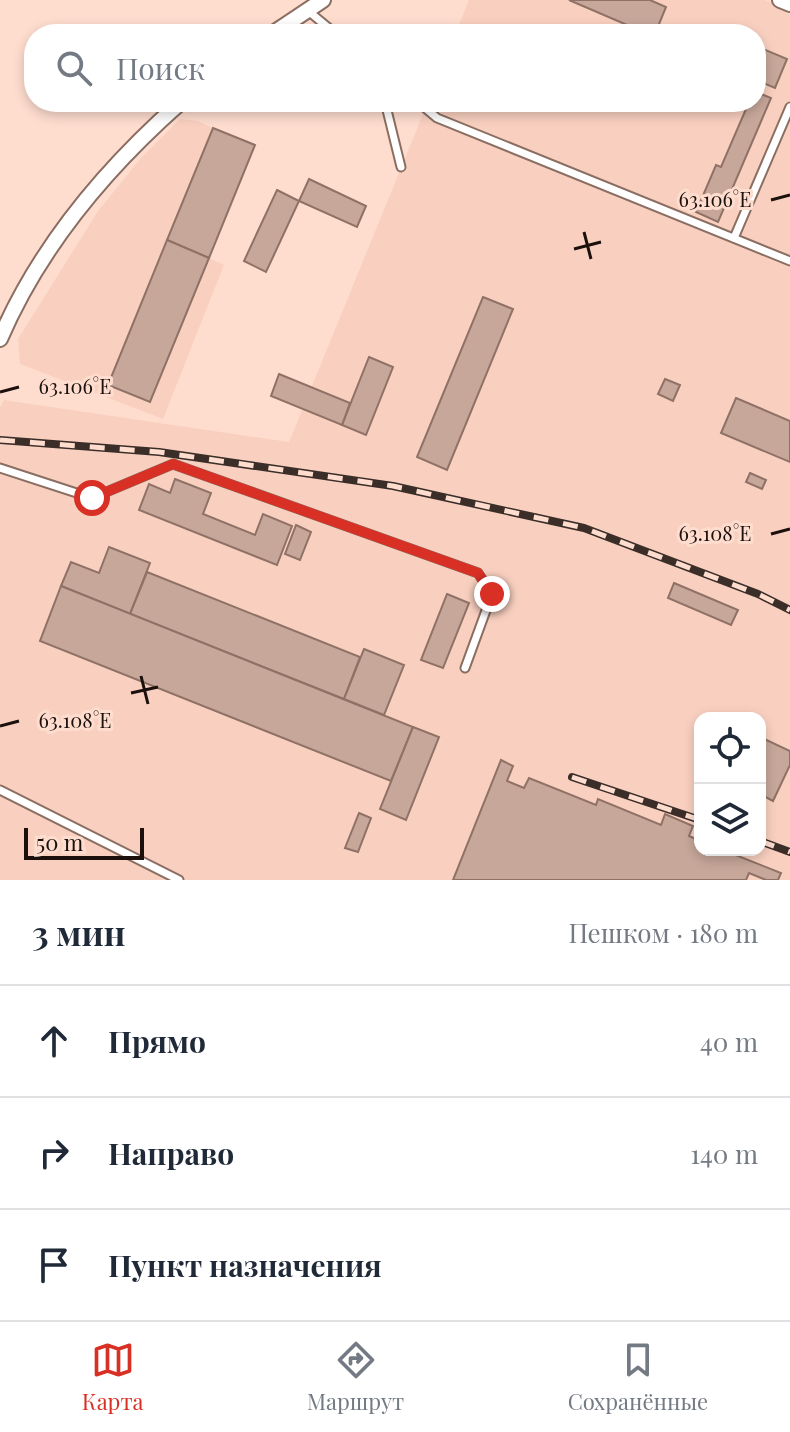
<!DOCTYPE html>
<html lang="ru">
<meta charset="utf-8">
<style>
:root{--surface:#fff;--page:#f2f2f3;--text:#1f2937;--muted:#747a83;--line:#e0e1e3;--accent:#d93025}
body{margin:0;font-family:"Playfair Display",serif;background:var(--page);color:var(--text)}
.controls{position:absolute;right:24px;bottom:24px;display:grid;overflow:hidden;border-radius:16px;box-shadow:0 4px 12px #0003}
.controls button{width:72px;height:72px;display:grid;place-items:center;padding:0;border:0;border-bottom:2px solid var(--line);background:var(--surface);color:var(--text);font:40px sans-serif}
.scale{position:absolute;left:24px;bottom:20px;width:120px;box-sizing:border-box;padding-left:8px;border:4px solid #1b100c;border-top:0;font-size:22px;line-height:28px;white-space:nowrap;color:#1b100c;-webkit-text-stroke:6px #feddcf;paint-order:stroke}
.stop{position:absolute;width:24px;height:24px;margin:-18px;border:6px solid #d93025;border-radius:50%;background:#fff}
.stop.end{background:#d93025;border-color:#fff;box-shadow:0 2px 8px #0008}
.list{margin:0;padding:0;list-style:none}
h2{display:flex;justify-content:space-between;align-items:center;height:104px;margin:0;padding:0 32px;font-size:34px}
h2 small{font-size:26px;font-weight:400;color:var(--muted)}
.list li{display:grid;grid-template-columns:52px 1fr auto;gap:24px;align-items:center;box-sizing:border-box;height:112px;padding:0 32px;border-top:2px solid var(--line)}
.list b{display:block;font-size:30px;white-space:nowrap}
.list em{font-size:26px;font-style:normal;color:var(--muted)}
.icon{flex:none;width:44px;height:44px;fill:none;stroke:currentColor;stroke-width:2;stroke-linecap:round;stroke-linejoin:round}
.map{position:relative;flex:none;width:790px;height:880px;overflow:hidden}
.search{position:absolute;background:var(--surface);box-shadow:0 4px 12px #0003;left:24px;right:24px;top:24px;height:88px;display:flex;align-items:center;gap:20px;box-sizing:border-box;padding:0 28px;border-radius:32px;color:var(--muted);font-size:30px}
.sheet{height:440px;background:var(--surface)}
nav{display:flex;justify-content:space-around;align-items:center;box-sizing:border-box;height:112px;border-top:2px solid var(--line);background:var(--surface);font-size:22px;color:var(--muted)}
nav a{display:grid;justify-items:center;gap:4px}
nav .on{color:var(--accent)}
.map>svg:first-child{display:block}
.built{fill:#f9d0c0;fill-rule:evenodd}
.building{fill:#c7a79a;stroke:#8f7165;stroke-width:2}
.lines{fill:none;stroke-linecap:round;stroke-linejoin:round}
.service-casing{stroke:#8b6e62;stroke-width:11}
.minor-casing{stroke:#8b6e62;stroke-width:18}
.service{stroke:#fff;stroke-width:7}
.minor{stroke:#fff;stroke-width:14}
.rail-casing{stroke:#3b2d28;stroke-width:8}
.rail{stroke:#feddcf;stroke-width:5;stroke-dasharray:15;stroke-linecap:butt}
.route{stroke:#d93025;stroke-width:10}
.ticks{fill:none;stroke:#1b100c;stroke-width:3}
.ticks-label{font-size:20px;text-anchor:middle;fill:#1b100c;stroke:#feddcf;stroke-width:6;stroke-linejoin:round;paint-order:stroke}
</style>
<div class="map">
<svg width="790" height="880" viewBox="0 0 790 880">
<rect width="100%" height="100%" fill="#feddcf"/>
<g class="built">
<path d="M469,0H765L790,11V880H0V407L4,400L289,442L428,102H756V34H455ZM700,718H760V850H700Z"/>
<polygon points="180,119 198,121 213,128 209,258 224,265 163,419 20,364 18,339 98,211 141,158"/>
</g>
<g class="building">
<polygon points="569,0 650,0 666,7 655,34 648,34"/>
<polygon points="756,46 787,59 775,88 756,80"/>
<polygon points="756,92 771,98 718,222 696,212 716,165 721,167 749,102 756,102"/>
<polygon points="213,128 255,145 209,258 167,240"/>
<polygon points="309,179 366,206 357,227 299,201"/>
<polygon points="277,190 299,201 266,272 244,261"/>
<polygon points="167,240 209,258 150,402 108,385"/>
<polygon points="483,297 513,309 447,470 417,457"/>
<polygon points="369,357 393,367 366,435 342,425"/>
<polygon points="279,374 350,403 342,425 271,396"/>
<polygon points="665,379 680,385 673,401 658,394"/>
<polygon points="736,398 790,421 790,462 721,433"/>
<polygon points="750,473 766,480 762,489 746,482"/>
<polygon points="175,479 211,493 203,514 255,535 263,514 292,526 277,565 139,510 149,484 170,493"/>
<polygon points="296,525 311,532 300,560 285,554"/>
<polygon points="109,547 150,563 130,614 61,586 71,562 99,573"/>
<polygon points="147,572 360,657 344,699 130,614"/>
<polygon points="674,583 738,610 731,625 668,598"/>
<polygon points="61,586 413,727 391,781 40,641"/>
<polygon points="447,594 469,603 443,668 421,660"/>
<polygon points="364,649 404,665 384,715 344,699"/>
<polygon points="413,727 439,737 406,820 380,809"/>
<polygon points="760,737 790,751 790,765 773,801 760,794"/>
<polygon points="501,760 513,766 507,781 524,788 529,778 596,805 598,799 661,825 665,814 693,826 689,836 700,841 700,850 723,850 781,873 778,880 766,880 749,873 746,880 453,880"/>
<polygon points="359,813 371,818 358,852 345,848"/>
</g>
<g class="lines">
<g class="service-casing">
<g id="service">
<polyline points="307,10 336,34"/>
<polyline points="385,102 401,167"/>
<polyline points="418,102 437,118 790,261"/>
<polyline points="734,238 790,107"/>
<polyline points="0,468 92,498 173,464 478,573 492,594 465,668"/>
<polyline points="0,790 179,880"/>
</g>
</g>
<g class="minor-casing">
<g id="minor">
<polyline points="780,0 790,4"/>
<polyline points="272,34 323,0"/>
<path d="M0,339C40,246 106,168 181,102"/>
</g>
</g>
<use href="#service" class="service"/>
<use href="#minor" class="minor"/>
<g class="rail-casing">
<g id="rail">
<polyline points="0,440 159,452 393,486 584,528 758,594 790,610"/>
<polyline points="572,777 700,820"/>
<polyline points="760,841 790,852"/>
</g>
</g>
<use href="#rail" class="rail"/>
</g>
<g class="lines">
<polyline class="route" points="92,498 173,464 478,573 492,594"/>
</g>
<path class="ticks" d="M771,200L790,195M584,232L591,259M574,249L601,242M0,392L19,387M771,534L790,529M141,676L148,704M131,693L158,687M0,726L19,721"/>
<g class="ticks-label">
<text x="715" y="207">63.106°E</text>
<text x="75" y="394">63.106°E</text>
<text x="715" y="541">63.108°E</text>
<text x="75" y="728">63.108°E</text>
</g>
</svg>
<div class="controls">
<button><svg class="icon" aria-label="locate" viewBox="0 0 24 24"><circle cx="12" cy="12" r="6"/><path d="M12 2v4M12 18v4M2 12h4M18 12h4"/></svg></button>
<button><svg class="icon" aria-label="layers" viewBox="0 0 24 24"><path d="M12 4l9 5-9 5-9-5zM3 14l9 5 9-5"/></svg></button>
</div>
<div class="scale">50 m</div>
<div class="stop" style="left:92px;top:498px"></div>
<div class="stop end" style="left:492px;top:594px"></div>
<div class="search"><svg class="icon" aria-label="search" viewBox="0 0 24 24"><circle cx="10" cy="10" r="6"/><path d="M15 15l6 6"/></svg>Поиск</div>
</div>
<section class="sheet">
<h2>3 мин<small>Пешком · 180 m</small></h2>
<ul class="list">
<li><svg class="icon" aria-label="ahead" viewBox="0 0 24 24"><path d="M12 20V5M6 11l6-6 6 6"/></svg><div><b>Прямо</b></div><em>40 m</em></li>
<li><svg class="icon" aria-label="right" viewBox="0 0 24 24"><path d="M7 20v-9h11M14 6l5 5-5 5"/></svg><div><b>Направо</b></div><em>140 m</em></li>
<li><svg class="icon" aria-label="arrive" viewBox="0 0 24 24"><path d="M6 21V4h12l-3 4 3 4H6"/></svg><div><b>Пункт назначения</b></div></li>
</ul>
</section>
<nav>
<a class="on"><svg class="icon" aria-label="map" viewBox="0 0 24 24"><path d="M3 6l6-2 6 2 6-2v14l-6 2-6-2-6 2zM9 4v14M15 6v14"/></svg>Карта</a>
<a><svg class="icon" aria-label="directions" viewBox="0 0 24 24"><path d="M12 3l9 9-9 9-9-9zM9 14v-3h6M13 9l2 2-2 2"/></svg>Маршрут</a>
<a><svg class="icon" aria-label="saved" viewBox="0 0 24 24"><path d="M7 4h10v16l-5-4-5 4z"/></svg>Сохранённые</a>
</nav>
